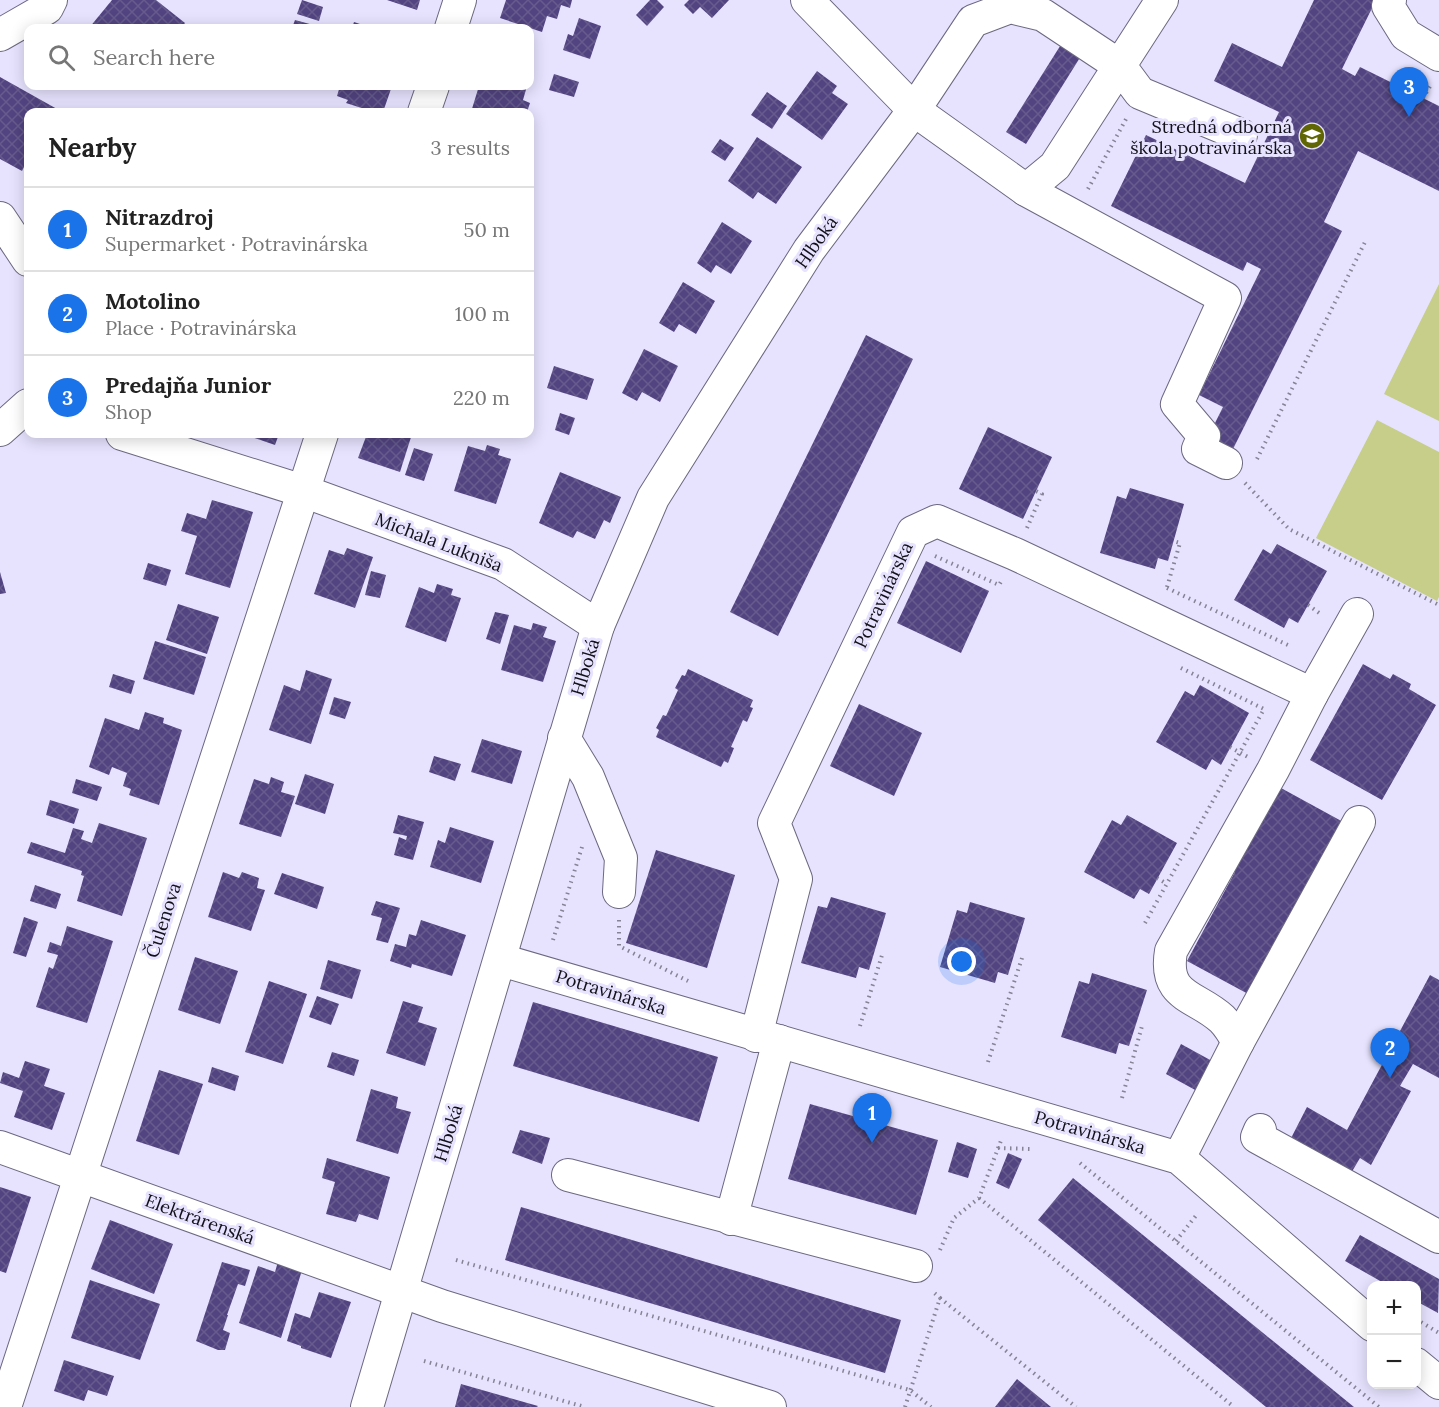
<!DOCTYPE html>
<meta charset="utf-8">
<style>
:root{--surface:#fff;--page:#f2f2f2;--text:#222;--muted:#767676;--line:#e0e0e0;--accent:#1a73e8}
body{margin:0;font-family:Lora,serif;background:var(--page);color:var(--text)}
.controls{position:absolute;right:18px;bottom:18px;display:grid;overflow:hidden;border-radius:12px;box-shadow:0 3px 15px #0003}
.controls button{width:54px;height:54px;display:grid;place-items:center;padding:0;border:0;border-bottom:2px solid var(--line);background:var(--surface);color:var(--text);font:30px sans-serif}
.you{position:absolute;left:962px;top:962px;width:21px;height:21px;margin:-15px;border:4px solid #fff;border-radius:50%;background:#1a73e8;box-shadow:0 0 0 9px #1a73e833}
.badge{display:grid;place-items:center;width:39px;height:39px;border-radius:50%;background:var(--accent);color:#fff;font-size:20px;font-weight:700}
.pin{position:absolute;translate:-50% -50px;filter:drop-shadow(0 2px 3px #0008)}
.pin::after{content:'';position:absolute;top:32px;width:21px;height:18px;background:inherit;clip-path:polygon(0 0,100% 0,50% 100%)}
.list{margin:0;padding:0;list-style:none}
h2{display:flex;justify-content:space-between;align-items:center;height:78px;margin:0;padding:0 24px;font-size:26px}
h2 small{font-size:20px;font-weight:400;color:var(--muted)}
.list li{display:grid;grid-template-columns:39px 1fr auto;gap:18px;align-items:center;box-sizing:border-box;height:84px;padding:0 24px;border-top:2px solid var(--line)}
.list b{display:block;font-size:22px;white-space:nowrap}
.list p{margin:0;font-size:20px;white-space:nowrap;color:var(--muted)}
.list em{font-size:20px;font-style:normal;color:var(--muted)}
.icon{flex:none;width:33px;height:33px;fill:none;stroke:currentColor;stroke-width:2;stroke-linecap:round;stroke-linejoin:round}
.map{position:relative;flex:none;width:1439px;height:1407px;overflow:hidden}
.search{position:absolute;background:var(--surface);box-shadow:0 3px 15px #0003;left:24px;top:24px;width:510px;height:66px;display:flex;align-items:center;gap:15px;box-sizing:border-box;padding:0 21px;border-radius:12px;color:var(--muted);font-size:22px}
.panel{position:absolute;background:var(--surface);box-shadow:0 3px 15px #0003;left:24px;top:108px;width:510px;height:330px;border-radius:12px}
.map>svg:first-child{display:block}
.grass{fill:#c6ce8a}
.building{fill:url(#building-cross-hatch)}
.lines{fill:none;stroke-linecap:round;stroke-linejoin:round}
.minor-casing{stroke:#6c6880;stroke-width:34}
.path{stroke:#868396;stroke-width:4;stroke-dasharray:1.5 4.5;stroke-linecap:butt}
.minor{stroke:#fff;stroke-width:32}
.labels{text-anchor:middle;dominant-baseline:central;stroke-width:6;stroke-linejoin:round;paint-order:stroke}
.poi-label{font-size:18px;fill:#121019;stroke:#e7e3ff;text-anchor:end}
.street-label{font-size:18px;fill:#121019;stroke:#e7e3ff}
</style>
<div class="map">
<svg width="1439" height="1407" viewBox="0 0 1439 1407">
<defs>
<pattern id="building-cross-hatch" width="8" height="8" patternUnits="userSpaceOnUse" patternTransform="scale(1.5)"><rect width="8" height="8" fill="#524481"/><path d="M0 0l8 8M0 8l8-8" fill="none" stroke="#665b8c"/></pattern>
</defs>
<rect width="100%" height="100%" fill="#e7e3ff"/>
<g class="grass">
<polygon points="1439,284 1439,421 1384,394"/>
<polygon points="1377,420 1439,452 1439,597 1437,601 1316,538"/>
</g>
<g class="building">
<polygon points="112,0 156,0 185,23 181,28 89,28"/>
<polygon points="302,0 323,7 319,21 297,14"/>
<polygon points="387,0 420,0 417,10"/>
<polygon points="506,0 572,0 570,8 561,5 557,19 547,16 542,32 500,18"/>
<polygon points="650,0 657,0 664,7 647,26 636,15"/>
<polygon points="689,0 729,0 712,18 700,7 693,14 684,5"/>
<polygon points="1314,0 1376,0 1342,69 1355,76 1360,67 1439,106 1439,191 1358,151 1324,222 1342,231 1228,459 1203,447 1223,407 1199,395 1261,269 1247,262 1243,271 1111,206 1146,135 1245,183 1279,112 1214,81 1232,43 1282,67"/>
<polygon points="579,18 601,26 590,59 563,50 568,34 573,36"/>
<polygon points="295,20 317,26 316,28 292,28"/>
<polygon points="354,22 372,28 352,28"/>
<polygon points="1062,43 1081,56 1026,144 1006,132"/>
<polygon points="817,71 837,86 832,93 848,104 822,140 786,114"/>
<polygon points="554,74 579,82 574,97 549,90"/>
<polygon points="0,77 57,109 55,112 28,112 28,159 22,171 0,159"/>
<polygon points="340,86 392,86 383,112 374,112 346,103 348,100 337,96"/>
<polygon points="479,86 527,86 523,100 530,103 527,112 471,112"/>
<polygon points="767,92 787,106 772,129 751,115"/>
<polygon points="757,137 802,167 776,204 758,192 753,199 728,181"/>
<polygon points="720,139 734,148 725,161 711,152"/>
<polygon points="722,222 752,241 731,274 716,265 711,273 697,263"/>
<polygon points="683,282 715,301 696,334 679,324 674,332 659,323"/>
<polygon points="866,335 913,359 778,636 730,612"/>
<polygon points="644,349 678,366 660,402 642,392 637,401 622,393"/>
<polygon points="554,366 594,379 587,400 547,388"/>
<polygon points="560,413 575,418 569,435 555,430"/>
<polygon points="988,427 1052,457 1023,519 959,489"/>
<polygon points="243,434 279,434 275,445"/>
<polygon points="367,434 412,434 400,472 358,458"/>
<polygon points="487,445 500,449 498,455 511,459 496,504 454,491 468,446 485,451"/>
<polygon points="414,448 433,454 424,481 405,475"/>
<polygon points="560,472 621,497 610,523 604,520 595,539 577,531 573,538 539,523"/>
<polygon points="1130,488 1184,504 1168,561 1158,558 1155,569 1100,553 1117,496 1126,499"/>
<polygon points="212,500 253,512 230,588 185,574 197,536 181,531 187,513 206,519"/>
<polygon points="1277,544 1327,571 1298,623 1289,618 1284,628 1234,600 1263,549 1271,554"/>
<polygon points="347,548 373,557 355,608 314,594 329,550 344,555"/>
<polygon points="926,561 989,591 961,653 897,623"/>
<polygon points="148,563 171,570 166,586 143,579"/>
<polygon points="371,571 386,575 380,598 365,595"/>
<polygon points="0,572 6,593 0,594"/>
<polygon points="437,584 453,589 451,595 461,598 446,642 405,627 419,587 434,593"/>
<polygon points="178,604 219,617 207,654 166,640"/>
<polygon points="495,612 509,615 500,644 486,639"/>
<polygon points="533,623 547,627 543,637 556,641 543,682 501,670 514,625 531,630"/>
<polygon points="155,641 206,657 194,695 143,679"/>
<polygon points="1363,664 1390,679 1393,674 1411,684 1409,689 1436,705 1382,800 1310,760"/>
<polygon points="688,669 753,700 750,707 753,708 747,722 743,720 731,747 734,748 728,763 724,761 721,767 656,737 659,730 656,728 663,715 666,716 678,690 675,688 682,675 685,676"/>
<polygon points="306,670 332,679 311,744 269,730 284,685 300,691"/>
<polygon points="113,674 135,681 131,694 109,687"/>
<polygon points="1200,685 1249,713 1221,765 1212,759 1206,770 1156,742 1185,691 1194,696"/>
<polygon points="334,697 351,702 345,719 329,714"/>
<polygon points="859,704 922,733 894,796 830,766"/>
<polygon points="145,712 164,718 163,723 182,730 159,805 129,795 131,789 123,786 127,773 112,767 109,775 89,767 105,718 139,730"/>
<polygon points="482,739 522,751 512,784 471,772"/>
<polygon points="434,756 461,764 455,781 429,772"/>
<polygon points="305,774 334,784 325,814 295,804"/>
<polygon points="271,777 284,782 281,792 295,796 281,837 239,824 254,779 269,784"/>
<polygon points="76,779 102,787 97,801 72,793"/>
<polygon points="1281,788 1345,823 1250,995 1187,961 1235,872 1233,871 1269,806 1270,807"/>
<polygon points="50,800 79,809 74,824 46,815"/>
<polygon points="398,815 424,822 413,860 394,855 399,837 406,840 407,836 393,833"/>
<polygon points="1127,815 1177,843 1149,894 1140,889 1134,899 1084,872 1112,820 1121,825"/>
<polygon points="99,823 147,838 122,916 77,901 84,876 81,875 82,871 27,853 31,842 65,853 73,828 84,831 81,839 92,843"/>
<polygon points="450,827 494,841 481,883 430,867 438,840 445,843"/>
<polygon points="656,850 735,875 707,968 626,943"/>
<polygon points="223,872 239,878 242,872 259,878 257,888 265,890 251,931 208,917"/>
<polygon points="282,873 324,887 317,909 274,894"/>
<polygon points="35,885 61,894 56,909 30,901"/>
<polygon points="831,897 886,913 869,970 859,967 856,978 801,963 818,906 827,908"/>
<polygon points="376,901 400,908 388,943 376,940 382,918 371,915"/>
<polygon points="970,902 1025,918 1008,975 998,972 995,983 940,967 957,910 967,913"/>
<polygon points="24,917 38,922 26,957 13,953"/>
<polygon points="421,920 466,935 452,976 412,964 411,968 390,961 395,944 406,947 409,934 416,936"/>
<polygon points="67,926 113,941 87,1023 36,1007 49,967 53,969 58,955 47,952 50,942 61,946"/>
<polygon points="195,957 238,971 220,1024 178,1010"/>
<polygon points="328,960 361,970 352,999 320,989"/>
<polygon points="1092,973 1147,990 1129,1046 1119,1043 1116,1054 1061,1037 1079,981 1089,984"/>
<polygon points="1430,975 1439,980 1439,1078 1413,1064 1400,1086 1411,1091 1371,1165 1360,1158 1350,1175 1289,1142 1307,1107 1347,1130"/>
<polygon points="269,981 307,994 283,1064 245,1052"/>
<polygon points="317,996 339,1004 331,1025 309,1017"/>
<polygon points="403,1001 423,1007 418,1022 437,1028 425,1066 386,1053"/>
<polygon points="533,1002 718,1057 699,1122 513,1066"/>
<polygon points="1181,1044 1212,1061 1197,1091 1166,1074"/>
<polygon points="332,1052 359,1060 354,1076 327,1067"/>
<polygon points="25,1061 50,1069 44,1086 65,1093 52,1130 14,1117 23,1091 0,1083 3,1072 19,1078"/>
<polygon points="212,1067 239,1076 235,1091 208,1082"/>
<polygon points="159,1070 203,1084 179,1155 136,1141"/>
<polygon points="371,1089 398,1097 396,1108 411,1112 398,1154 356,1141"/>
<polygon points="810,1104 938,1140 916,1215 788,1179"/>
<polygon points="520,1130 550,1138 542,1164 512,1153"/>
<polygon points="957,1142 977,1149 968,1178 948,1172"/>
<polygon points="1008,1153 1022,1159 1009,1189 996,1183"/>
<polygon points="327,1158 390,1177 378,1220 359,1214 356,1222 326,1214 335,1182 322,1178"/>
<polygon points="1073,1178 1197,1279 1354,1407 1266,1407 1038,1220"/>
<polygon points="0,1187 31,1197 6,1273 0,1271"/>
<polygon points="521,1207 901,1320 885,1373 505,1260"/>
<polygon points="110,1220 173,1244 154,1294 91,1269"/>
<polygon points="1360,1235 1439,1279 1438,1313 1416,1301 1416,1286 1389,1286 1345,1261"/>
<polygon points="279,1258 303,1267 281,1338 239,1323 258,1266 275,1272"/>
<polygon points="222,1262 250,1270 245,1286 238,1284 227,1315 228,1315 223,1330 230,1333 225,1350 218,1350 196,1341"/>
<polygon points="90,1280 160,1304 140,1360 71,1338"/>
<polygon points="319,1292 351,1302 331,1358 301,1348 301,1346 287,1341 295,1313 310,1318"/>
<polygon points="64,1360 114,1376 107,1396 88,1390 84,1401 54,1391"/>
<polygon points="1017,1379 1051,1407 995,1407"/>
<polygon points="461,1384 538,1406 537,1407 455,1407"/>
</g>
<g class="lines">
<g class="minor-casing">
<g id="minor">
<polyline points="1162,0 1055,166 1026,190 914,110 973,21 1010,7 1043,15 1120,66 1140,93 1241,135"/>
<polyline points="1390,0 1388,6 1406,35 1439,55"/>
<polyline points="451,28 460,0"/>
<polyline points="0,35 47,8 51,0"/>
<polyline points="424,112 433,86"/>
<polyline points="1026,190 1225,298 1177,404 1204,436 1198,449 1226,463"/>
<polyline points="0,218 28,260"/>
<polyline points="0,430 28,405"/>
<polyline points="122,434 303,491 503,564 598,626"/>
<polyline points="564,738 588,777 621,858 619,892"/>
<polyline points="501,960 1179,1158 1372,1325"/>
<polyline points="756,1036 796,879 774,823 913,532 937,521 1015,554 1312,694"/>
<path d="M1238,1042C1233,1033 1229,1026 1222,1019C1196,995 1163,998 1171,951L1273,770L1312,694L1357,614"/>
<polyline points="1260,1130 1257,1137 1439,1237"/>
<polyline points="0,1147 442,1306 770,1407"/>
<polyline points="1179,1158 1238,1042 1359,822"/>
<polyline points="568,1175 916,1266"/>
<polyline points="731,1219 779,1041"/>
<polyline points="1416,1364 1439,1383"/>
<polyline points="5,1407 322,434"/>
<polyline points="367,1407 598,626 653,498 809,250 914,110 807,0"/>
</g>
</g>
<g class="path">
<polyline points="1423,98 1432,83"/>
<polyline points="1088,189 1126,119"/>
<polyline points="1257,459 1365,242"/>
<polyline points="1245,483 1289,529 1439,605"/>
<polyline points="1027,528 1042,494 1036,491"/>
<polyline points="935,556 999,585 1002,580"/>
<polyline points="1167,587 1180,543 1173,541"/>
<polyline points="1167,588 1290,646"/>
<polyline points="1308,605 1322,615"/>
<polyline points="1230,747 1248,757"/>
<polyline points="1157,878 1167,884"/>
<polyline points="619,920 619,946 688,981"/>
<polyline points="1145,923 1264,709 1179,667"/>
<polyline points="553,940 582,847"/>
<polyline points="860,1026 883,952"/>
<polyline points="988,1062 1022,958"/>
<polyline points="1122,1098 1142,1026"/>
<polyline points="998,1148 1032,1149"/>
<polyline points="1080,1163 1379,1407"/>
<polyline points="979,1198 1234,1407"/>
<polyline points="1176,1241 1198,1213"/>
<polyline points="940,1250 954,1218 979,1198 1002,1138"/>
<polyline points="456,1260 910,1390 931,1407"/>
<polyline points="940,1298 1076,1407"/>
<polyline points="1416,1319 1439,1333"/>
<polyline points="424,1361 585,1407"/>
<polyline points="905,1407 940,1298 932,1291"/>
</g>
<use href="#minor" class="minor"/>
</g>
<defs>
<g id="school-disc" transform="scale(1.35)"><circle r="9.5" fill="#616605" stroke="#e7e3ff"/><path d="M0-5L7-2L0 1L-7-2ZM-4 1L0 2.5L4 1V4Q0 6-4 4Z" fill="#fff"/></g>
</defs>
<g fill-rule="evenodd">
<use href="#school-disc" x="1312" y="136"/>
</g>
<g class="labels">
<g class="poi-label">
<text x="1292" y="126">Stredná odborná<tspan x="1292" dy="21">škola potravinárska</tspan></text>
</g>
<g class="street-label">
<text transform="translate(816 242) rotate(-55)">Hlboká</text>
<text transform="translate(439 542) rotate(21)">Michala Lukniša</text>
<text transform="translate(883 595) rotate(-65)">Potravinárska</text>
<text transform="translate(585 667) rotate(-73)">Hlboká</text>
<text transform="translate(163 920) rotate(-72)">Čulenova</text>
<text transform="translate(611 992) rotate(17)">Potravinárska</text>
<text transform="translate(1090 1132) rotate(16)">Potravinárska</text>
<text transform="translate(448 1133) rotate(-73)">Hlboká</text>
<text transform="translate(200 1219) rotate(20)">Elektrárenská</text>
</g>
</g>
</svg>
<div class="controls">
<button>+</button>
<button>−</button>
</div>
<div class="you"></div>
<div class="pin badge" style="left:872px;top:1143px">1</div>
<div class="pin badge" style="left:1390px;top:1078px">2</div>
<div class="pin badge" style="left:1409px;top:117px">3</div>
<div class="search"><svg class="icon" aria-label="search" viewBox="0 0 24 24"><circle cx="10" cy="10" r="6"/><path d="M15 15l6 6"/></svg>Search here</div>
<section class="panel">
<h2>Nearby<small>3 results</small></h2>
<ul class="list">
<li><span class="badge">1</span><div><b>Nitrazdroj</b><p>Supermarket · Potravinárska</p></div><em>50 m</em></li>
<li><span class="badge">2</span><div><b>Motolino</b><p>Place · Potravinárska</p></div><em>100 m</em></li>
<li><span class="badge">3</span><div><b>Predajňa Junior</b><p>Shop</p></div><em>220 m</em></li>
</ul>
</section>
</div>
